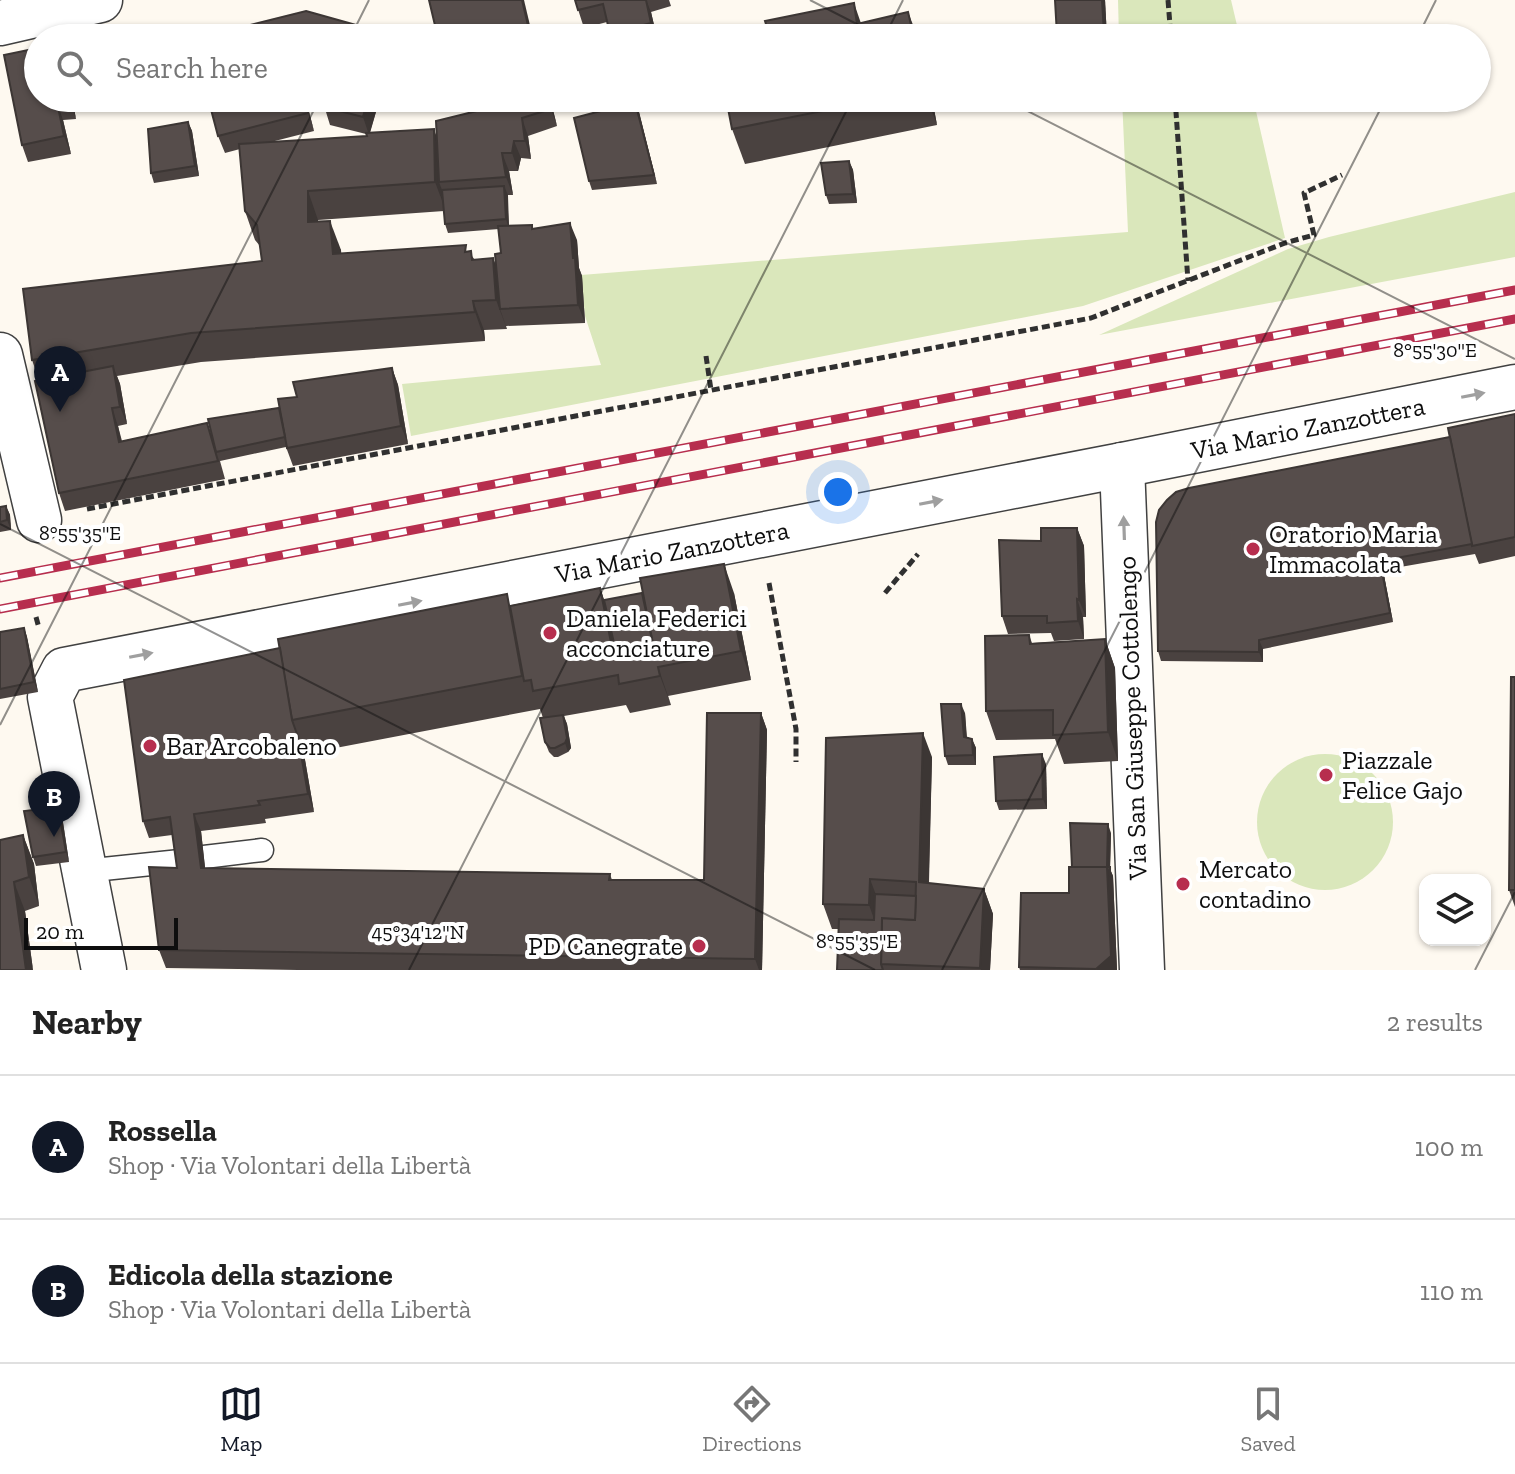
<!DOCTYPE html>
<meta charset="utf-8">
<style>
:root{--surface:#fff;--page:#f2f2f2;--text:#222;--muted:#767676;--line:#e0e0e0;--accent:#111827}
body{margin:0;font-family:"Zilla Slab",serif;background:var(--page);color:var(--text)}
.controls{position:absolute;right:24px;bottom:24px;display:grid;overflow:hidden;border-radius:16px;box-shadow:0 2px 6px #0004}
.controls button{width:72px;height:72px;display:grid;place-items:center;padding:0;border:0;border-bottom:2px solid var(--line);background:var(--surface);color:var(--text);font:40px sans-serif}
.scale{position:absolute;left:24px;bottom:20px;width:154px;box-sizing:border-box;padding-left:8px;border:4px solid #0e0e0e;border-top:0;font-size:22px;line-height:28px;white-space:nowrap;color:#0e0e0e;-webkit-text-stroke:6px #fff;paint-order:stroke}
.you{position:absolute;left:838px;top:492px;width:28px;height:28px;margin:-20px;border:6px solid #fff;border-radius:50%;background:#1a73e8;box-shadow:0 0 0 12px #1a73e833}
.badge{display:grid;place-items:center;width:52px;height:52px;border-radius:50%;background:var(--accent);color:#fff;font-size:26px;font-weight:700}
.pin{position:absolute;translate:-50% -66px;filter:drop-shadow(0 2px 4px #0008)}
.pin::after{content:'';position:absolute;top:42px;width:28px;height:24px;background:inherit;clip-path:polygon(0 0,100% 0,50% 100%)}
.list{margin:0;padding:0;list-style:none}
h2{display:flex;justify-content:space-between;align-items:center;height:104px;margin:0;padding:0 32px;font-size:34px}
h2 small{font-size:26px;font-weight:400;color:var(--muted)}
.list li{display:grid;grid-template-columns:52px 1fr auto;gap:24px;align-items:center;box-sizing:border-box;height:144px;padding:0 32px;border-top:2px solid var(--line)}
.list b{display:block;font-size:30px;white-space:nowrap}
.list p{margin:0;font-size:26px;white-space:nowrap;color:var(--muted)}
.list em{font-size:26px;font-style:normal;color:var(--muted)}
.icon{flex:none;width:44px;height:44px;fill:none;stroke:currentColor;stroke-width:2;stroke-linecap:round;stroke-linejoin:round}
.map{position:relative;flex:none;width:1515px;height:970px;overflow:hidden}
.search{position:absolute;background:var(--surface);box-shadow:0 2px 6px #0004;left:24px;right:24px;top:24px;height:88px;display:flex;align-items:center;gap:20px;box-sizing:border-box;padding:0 28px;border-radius:44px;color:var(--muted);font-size:30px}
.sheet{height:392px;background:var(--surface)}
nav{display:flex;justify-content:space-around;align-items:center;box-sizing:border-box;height:112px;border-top:2px solid var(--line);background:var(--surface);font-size:22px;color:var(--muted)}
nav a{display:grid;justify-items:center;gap:4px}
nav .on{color:var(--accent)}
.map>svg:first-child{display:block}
.green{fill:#dae7bb}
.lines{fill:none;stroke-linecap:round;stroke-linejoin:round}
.service-casing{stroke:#414141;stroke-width:25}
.minor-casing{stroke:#414141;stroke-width:47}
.path{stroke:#303030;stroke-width:5;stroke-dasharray:8 4;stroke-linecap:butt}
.service{stroke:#fff;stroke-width:22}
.minor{stroke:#fff;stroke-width:44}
.rail-casing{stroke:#b72e4e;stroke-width:9}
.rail{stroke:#fff;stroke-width:6;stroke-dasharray:18;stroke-linecap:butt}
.wall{fill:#4a4240;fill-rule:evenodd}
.shaded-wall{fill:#3c3634}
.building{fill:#564d4b;stroke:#3c3634;stroke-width:2}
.oneway{fill:#9f9f9f}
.ticks{fill:none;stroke:#0e0e0e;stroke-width:2;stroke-opacity:0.45}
.poi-dot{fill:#b72e4e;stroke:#fff;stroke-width:3}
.labels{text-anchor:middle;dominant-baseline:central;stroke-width:8;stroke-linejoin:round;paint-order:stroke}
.street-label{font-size:26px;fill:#0e0e0e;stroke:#fff}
.poi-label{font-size:26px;fill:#0e0e0e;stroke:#fff;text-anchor:start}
.ticks-label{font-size:20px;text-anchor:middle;fill:#0e0e0e;stroke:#fff;stroke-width:8;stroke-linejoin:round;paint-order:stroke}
</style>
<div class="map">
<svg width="1515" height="970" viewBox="0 0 1515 970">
<rect width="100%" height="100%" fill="#fef9f0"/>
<g class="green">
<polygon points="1118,0 1231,0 1240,38 1119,38"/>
<polygon points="1122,98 1253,98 1285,238 1083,306 411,436 402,384 601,365 585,316 581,275 1128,232"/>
<polygon points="1515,192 1515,257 1099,335 1288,249 1329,237"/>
<circle cx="1325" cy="822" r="68"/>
</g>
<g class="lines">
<g class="service-casing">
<g id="service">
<polyline points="204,857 262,850"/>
<polyline points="84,871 180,861"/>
</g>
</g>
<g class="minor-casing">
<g id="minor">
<polyline points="0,23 100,0"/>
<polyline points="0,355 39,520"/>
<polyline points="1122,465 1142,970"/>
<polyline points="104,970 50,697 64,670 1122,465 1515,387"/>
</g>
</g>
<g class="path">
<polyline points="1168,0 1171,38"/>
<polyline points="1175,98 1188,281"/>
<polyline points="706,356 711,390"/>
<polyline points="87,509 1091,318 1285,243 1314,235 1304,193 1342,175"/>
<polyline points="769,583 796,729 796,762"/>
<polyline points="885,593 918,554"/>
<polyline points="36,617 39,628"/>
</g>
<use href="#service" class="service"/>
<use href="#minor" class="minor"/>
<g class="rail-casing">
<g id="rail">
<polyline points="0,578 1515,290"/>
<polyline points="0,609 1515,319"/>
</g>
</g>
<use href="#rail" class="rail"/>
</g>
<g class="wall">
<polygon points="575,0 669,0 671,6 651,12 657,38 612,38 607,22 584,28"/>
<polygon points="1055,0 1105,0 1107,38 1058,38"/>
<polygon points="38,98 74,98 72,98 76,119 63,120 71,154 28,162 22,145"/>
<path d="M208,98H380L370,133L437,137L475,112L470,98H550L557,126L528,136L531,159L521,158L518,171H509L513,195H507L509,226L532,225L533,228L577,240L579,268L582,276L585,323L506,326L507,329L484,330L485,341L201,362L117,376L120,384L127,424L118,426L122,441L207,423L213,439L279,408L297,397L392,368L398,385L408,444L293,466L286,447L220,461L225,479L65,511L59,493L39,380L32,360L262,261L260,246L255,240L245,211L240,149L225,153L218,136ZM308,108L326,112L330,125L366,134L367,136L267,143L314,131ZM444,211L445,224L448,233L499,229L501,253L496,266L493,258L475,260L468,251L341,254V250L318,222V220Z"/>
<polygon points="726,98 932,98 937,125 745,164 732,129"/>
<polygon points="639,112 657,184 592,190 589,181"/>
<polygon points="188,122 192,131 199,176 154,183 151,173"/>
<polygon points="849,161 853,170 857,203 829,204 826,195"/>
<polygon points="1515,414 1515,556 1479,564 1475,554 1383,570 1393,622 1263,649 1263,662 1161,661 1158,651 1450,437"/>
<polygon points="6,506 10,515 11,530 0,532 0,507"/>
<polygon points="1077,528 1084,546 1086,617 1083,617 1084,639 1054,641 1051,633 1008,634 1002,616 1041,541"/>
<polygon points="600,588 604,600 734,593 751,680 668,696 671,705 630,713 626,705 564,716 567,724 571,748 568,752 558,757 554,757 549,752 545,742 543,718 540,709 304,754 314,812 265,819 266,823 201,831 205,868 610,874 612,880 704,880 761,713 767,730 762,970 298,970 166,968 159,950 177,868 172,835 149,838 143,821 124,680"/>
<polygon points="24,628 27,637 38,692 0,699 0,632"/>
<polygon points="1029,635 1032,643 1105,639 1115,668 1118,761 1064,764 1055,739 996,740 986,711"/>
<polygon points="965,713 967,737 972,739 976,748 976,765 948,765 945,756"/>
<polygon points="932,757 929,883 984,889 993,914 990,970 837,970 839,929 832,929 823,904"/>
<polygon points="1046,764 1047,809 999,810 996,801"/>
<polygon points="58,807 62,816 69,862 36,866 33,857"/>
<polygon points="1111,833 1110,869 1113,876 1117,970 1020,970 1019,967 1069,893 1072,867"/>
<polygon points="23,835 34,864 39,906 25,911 33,970 0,840"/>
<polygon points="1509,890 1515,890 1515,907"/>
</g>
<g class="shaded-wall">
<polygon points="522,0 524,0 533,38 531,38"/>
<polygon points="646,0 651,12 657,38 651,23"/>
<polygon points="1102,0 1105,0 1107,38 1105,38 1104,33"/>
<polygon points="854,3 866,38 857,24"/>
<polygon points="908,12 918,38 914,38"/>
<polygon points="69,98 72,98 76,119"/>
<polygon points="304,98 308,108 314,131 308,113"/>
<polygon points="368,98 380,98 369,135 363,117"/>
<polygon points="548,98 550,98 557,126 551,109"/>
<polygon points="927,98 932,98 937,125"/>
<polygon points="57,102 63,120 71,154 64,136"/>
<polygon points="635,102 639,112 657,184 654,175"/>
<polygon points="522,118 528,136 531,159 525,141"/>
<polygon points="188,122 192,131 199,176 195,166"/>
<polygon points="434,129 444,158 439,182 445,198 446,211 435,182"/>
<polygon points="514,141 521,158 518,171 512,153"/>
<polygon points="502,153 509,171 513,195 506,177"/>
<polygon points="849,161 853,170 857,203 853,194"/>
<polygon points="504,186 508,195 509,229 506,219"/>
<polygon points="308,191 318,220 319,251 308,222"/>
<polygon points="330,221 341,250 344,283 333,254"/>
<polygon points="570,223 577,240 579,268 582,276 585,323 578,305"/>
<polygon points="493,258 504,287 500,309 507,329 496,300"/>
<polygon points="473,301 484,330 485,341 475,312"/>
<polygon points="113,366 120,384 127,424 120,407"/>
<polygon points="392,368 398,385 408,444 401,426"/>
<polygon points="112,408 118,426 125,459 119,442"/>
<polygon points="6,506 10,515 11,530 7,520"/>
<polygon points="1077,528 1084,546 1086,617 1079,600"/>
<polygon points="1380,561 1383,570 1393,622 1390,613"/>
<polygon points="724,564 734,593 751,680 741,651"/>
<polygon points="600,588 610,617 622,676 614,657"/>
<polygon points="1077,599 1083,617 1084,639 1078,621"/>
<polygon points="24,628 27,637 38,692 34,682"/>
<polygon points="1105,639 1115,668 1118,761 1108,732"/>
<polygon points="1259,640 1263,649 1263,662 1259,652"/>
<polygon points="658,667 668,696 671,705 660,676"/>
<polygon points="961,704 965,713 967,746 964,737"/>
<polygon points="761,713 767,730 762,970 759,970 755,959"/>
<polygon points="563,715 567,724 571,748 568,752 565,743"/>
<polygon points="923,733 932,757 928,906 919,882"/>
<polygon points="298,737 304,754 314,812 308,794"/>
<polygon points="972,739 976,748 976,765 973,755"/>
<polygon points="1042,754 1046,764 1047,809 1043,799"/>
<polygon points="58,807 62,816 69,862 66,852"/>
<polygon points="194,814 201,831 207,885 201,868"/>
<polygon points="1108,824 1111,833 1110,869 1113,876 1117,970 1097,970 1107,867"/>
<polygon points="23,835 34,864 39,906 29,877"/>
<polygon points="870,879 879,903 878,930 869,905"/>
<polygon points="14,882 25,911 33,970 26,970"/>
<polygon points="984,889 993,914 990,970 981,970 980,968"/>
</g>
<g class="building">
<polygon points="429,0 522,0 531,38 438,38"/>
<polygon points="575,0 646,0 651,23 610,34 603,4 578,10"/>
<polygon points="1055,0 1102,0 1104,33 1057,35"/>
<polygon points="854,3 857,24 908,12 914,38 764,38 770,37 765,21"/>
<polygon points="306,11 381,32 380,38 210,38 210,35"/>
<polygon points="38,48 38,98 69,98 70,101 57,102 64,136 22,145 4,55"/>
<polygon points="208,98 304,98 308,113 218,136"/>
<polygon points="327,98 368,98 363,117 324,107"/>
<polygon points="489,98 548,98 551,109 522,118 525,141 514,141 512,153 502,153 506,177 439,182 436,121 493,107"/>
<polygon points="726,98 888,98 732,129"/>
<polygon points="635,102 654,175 589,181 574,118"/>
<polygon points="188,122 195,166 151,173 148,129"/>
<polygon points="434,129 435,182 308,191 308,222 330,221 333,254 466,245 465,252 471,251 472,260 493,258 496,300 473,301 475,312 191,333 32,360 23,289 262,261 257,225 245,211 239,144 367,136 366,133"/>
<polygon points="849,161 853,194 826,195 821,163"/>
<polygon points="504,186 506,219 445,224 442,190"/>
<polygon points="570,223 573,258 575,258 578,305 500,309 495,254 501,253 498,226 532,225 532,229"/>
<polygon points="113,366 120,407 112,408 119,442 207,423 218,461 59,493 35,381"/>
<polygon points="392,368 401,426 287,448 278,399 297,397 293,382"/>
<polygon points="279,408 285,437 216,452 208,419"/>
<polygon points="1515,414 1515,537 1472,546 1448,428"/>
<polygon points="1450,437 1472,544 1380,561 1390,613 1259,640 1259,652 1158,651 1156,522 1159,510 1167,500 1176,492 1189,488"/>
<polygon points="6,506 7,520 0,522 0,507"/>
<polygon points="1041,528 1077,528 1079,600 1077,599 1078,621 1047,623 1047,616 1002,616 999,540 1041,541"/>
<polygon points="724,564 741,651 658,667 660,676 619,684 618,675 533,691 531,680 524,681 510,606 600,588 614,657 654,649 640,578"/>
<polygon points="642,593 654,649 617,656 604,600"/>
<polygon points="507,594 522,676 292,720 278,639"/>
<polygon points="24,628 34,682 0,689 0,632"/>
<polygon points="1029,635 1030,644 1105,639 1108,732 1053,735 1053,710 986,711 985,636"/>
<polygon points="280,648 292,720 298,737 308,794 258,801 260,805 194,814 201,868 610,874 609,880 704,880 707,713 761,713 755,959 159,950 149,867 177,868 170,817 143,821 124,680"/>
<polygon points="1511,677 1515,677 1515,890 1509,890"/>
<polygon points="941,704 961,704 964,737 972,739 973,755 945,756"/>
<polygon points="563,715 567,738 565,743 555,748 550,748 545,742 540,718"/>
<polygon points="923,733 919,882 984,889 980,968 881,964 882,918 915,920 916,882 870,879 869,905 823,904 826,738"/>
<polygon points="1042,754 1043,799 996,801 994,757"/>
<polygon points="58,807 66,852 33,857 24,811"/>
<polygon points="1070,823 1108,824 1107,867 1110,867 1110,876 1107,867 1072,867"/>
<polygon points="23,835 29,877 14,882 26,970 0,970 0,840"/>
<polygon points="1069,867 1107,867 1111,956 1096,969 1019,967 1021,893 1069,893"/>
<polygon points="875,894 916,896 915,920 882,918 881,964 883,970 837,970 839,919 874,920"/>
</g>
<defs><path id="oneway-solid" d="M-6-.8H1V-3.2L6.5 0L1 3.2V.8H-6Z" transform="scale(2)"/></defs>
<g class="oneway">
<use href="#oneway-solid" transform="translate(1473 395) rotate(-11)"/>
<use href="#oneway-solid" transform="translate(931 502) rotate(-11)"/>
<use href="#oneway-solid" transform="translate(1124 528) rotate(-92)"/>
<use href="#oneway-solid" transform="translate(410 603) rotate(-11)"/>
<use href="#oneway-solid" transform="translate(141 655) rotate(-11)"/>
</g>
<path class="ticks" d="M810,0L884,38M350,38L369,0M884,38L903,0M1417,38L1436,0M1002,98L1515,359M0,524L875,970M0,725L320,98M409,970L853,98M942,970L1386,98M1475,970L1515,892"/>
<g class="poi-dot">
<circle cx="1253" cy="549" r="8"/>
<circle cx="550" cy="633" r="8"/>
<circle cx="150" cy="746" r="8"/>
<circle cx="1326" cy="775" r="8"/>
<circle cx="1183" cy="884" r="8"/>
<circle cx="699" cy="946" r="8"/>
</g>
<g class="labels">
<g class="street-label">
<text transform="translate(1308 428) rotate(-11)">Via Mario Zanzottera</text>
<text transform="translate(672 552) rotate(-11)">Via Mario Zanzottera</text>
<text transform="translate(1132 718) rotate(-92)">Via San Giuseppe Cottolengo</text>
</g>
<g class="poi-label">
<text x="1269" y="534">Oratorio Maria<tspan x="1269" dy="30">Immacolata</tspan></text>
<text x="566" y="618">Daniela Federici<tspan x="566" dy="30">acconciature</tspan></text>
<text x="166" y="746">Bar Arcobaleno</text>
<text x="1342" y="760">Piazzale<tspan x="1342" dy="30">Felice Gajo</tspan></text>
<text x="1199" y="869">Mercato<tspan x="1199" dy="30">contadino</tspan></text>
<text x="683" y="946" text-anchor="end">PD Canegrate</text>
</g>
</g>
<g class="ticks-label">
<text x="1435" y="357">8°55'30"E</text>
<text x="80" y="540">8°55'35"E</text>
<text x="418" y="939">45°34'12"N</text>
<text x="857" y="948">8°55'35"E</text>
</g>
</svg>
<div class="controls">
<button><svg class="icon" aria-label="layers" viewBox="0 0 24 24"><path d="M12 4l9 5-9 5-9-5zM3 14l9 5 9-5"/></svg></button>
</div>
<div class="scale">20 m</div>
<div class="you"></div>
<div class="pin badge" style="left:60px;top:412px">A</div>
<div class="pin badge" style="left:54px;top:837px">B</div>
<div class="search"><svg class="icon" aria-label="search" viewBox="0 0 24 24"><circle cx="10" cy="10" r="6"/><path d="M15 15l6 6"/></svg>Search here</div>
</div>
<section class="sheet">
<h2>Nearby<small>2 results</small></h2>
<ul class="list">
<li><span class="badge">A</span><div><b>Rossella</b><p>Shop · Via Volontari della Libertà</p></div><em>100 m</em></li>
<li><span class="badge">B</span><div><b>Edicola della stazione</b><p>Shop · Via Volontari della Libertà</p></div><em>110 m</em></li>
</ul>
</section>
<nav>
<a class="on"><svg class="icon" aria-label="map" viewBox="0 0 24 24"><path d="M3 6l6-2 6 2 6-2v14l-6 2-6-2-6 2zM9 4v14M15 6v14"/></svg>Map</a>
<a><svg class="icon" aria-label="directions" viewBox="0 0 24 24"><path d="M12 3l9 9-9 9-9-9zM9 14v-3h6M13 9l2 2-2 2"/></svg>Directions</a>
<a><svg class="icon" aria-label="saved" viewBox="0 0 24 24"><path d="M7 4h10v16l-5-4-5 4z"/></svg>Saved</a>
</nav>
